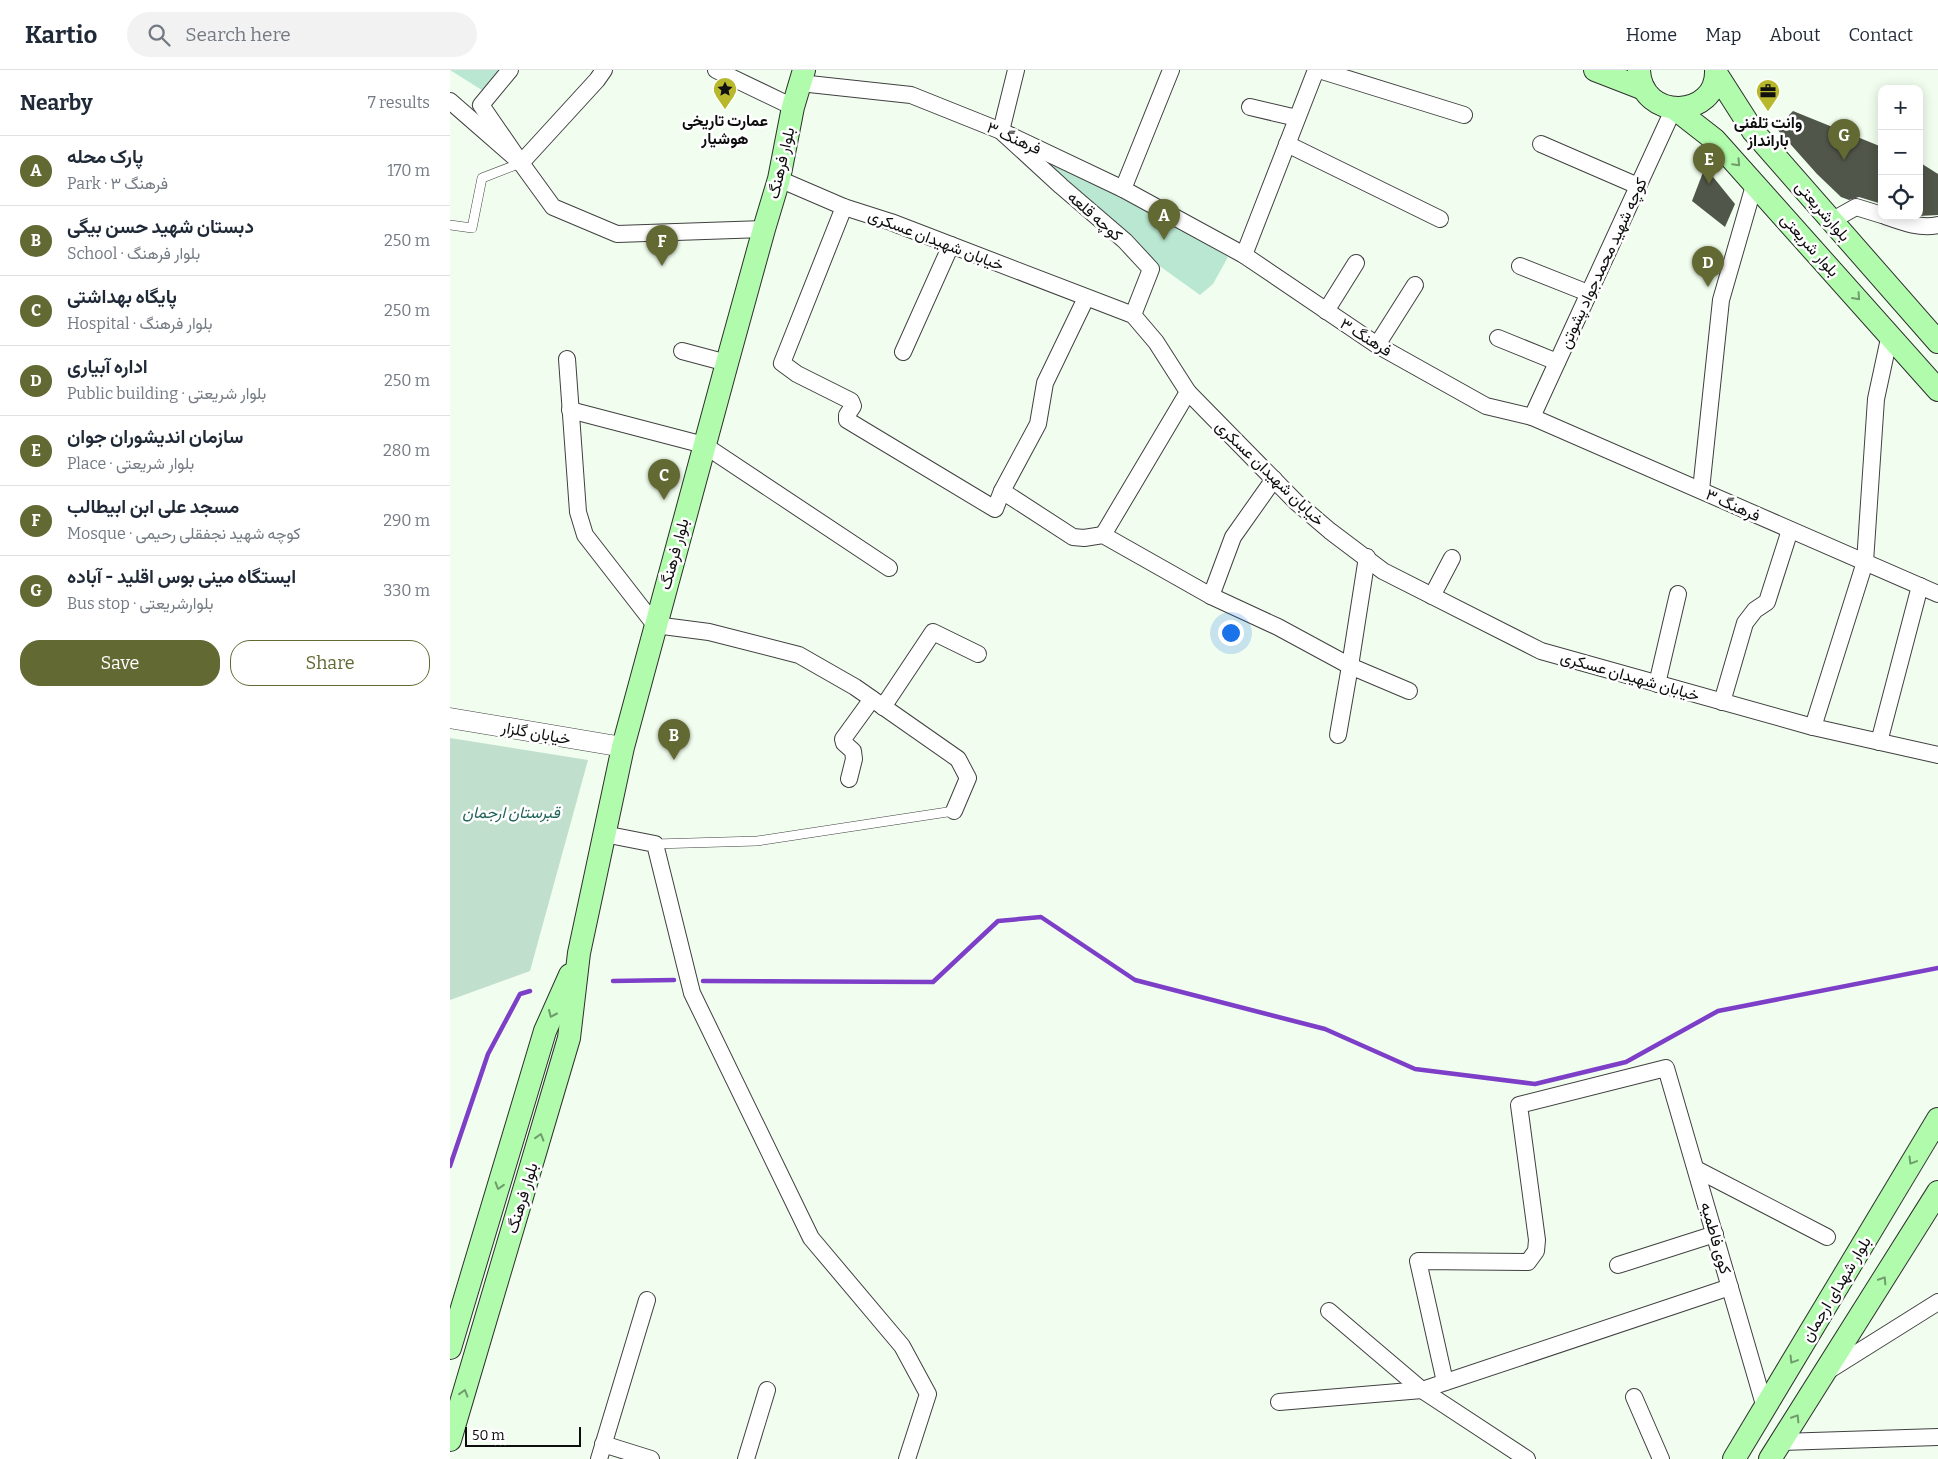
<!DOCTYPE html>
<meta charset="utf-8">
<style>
:root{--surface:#fff;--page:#f2f2f3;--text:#1f2937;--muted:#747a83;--line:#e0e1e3;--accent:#636932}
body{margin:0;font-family:Bitter,Vazirmatn,serif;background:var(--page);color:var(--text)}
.controls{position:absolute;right:15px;top:15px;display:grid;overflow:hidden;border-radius:10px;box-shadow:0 2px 12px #0003}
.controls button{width:45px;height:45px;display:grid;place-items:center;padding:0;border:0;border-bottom:1px solid var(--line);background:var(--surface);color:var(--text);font:25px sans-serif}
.scale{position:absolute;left:15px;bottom:12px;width:116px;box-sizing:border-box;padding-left:5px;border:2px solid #0d0d0d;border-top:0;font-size:14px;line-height:18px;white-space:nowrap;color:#0d0d0d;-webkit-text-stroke:4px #fff;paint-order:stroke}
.you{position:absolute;left:780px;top:562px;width:18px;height:18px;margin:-12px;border:4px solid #fff;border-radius:50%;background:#1a73e8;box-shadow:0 0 0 8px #1a73e833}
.badge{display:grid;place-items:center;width:32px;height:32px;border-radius:50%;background:var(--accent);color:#fff;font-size:16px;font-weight:700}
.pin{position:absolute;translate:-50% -41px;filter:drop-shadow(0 1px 2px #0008)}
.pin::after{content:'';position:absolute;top:26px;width:18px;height:15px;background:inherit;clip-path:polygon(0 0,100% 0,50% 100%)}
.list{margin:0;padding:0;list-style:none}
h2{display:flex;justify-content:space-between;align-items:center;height:65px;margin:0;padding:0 20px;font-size:21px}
h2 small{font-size:16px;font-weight:400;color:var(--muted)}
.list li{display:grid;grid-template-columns:32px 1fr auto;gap:15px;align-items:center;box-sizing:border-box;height:70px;padding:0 20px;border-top:1px solid var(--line)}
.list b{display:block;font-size:19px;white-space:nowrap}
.list p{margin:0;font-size:16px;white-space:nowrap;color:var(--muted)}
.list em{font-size:16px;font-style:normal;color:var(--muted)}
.actions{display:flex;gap:10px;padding:15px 20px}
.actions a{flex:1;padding:11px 0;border:1px solid var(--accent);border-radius:20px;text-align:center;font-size:18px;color:var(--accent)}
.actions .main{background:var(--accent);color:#fff}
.icon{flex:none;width:28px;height:28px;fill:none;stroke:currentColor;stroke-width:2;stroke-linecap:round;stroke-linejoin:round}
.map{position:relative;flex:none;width:1488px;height:1389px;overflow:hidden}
header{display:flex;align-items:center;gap:30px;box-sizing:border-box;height:70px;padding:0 25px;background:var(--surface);border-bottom:1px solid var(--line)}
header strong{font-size:24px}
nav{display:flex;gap:28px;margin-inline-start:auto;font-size:18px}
.search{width:350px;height:45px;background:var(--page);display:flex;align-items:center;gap:12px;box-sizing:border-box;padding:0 18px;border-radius:28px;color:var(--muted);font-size:19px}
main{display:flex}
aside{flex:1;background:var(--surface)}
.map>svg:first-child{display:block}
.green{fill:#b9e7d2}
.cemetery{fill:#c0dfcc}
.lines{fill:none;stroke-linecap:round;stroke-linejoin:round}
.stream{stroke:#7d3fc8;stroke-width:4.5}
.building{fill:#51564a}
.service-casing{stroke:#404040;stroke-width:10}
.minor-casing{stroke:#404040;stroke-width:18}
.tertiary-casing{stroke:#404040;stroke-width:21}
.secondary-casing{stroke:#2f2f2f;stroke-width:24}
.service{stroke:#fff;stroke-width:9}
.minor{stroke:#fff;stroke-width:16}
.tertiary{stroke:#fff;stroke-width:20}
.secondary{stroke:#b1fcac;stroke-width:22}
.oneway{stroke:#6f9c6c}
.labels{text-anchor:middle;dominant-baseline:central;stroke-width:5;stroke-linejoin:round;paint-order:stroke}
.poi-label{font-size:16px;font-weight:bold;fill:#0d0d0d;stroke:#fff}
.street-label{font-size:16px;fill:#0d0d0d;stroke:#fff}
.park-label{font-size:16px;font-style:italic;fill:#206359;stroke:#fff}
</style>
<header>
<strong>Kartio</strong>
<div class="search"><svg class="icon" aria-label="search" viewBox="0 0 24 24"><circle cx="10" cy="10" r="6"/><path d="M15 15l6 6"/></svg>Search here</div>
<nav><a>Home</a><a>Map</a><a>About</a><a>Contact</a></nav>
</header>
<main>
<aside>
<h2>Nearby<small>7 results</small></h2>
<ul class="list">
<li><span class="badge">A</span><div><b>پارک محله</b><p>Park · فرهنگ ۳</p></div><em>170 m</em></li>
<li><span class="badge">B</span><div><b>دبستان شهید حسن بیگی</b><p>School · بلوار فرهنگ</p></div><em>250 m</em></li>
<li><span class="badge">C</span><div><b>پایگاه بهداشتی</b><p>Hospital · بلوار فرهنگ</p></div><em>250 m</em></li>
<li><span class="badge">D</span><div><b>اداره آبیاری</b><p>Public building · بلوار شریعتی</p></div><em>250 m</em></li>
<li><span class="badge">E</span><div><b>سازمان اندیشوران جوان</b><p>Place · بلوار شریعتی</p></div><em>280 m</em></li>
<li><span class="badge">F</span><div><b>مسجد علی ابن ابیطالب</b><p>Mosque · کوچه شهید نجفقلی رحیمی</p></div><em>290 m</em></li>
<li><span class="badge">G</span><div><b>ایستگاه مینی بوس اقلید - آباده</b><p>Bus stop · بلوارشریعتی</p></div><em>330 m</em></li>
</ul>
<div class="actions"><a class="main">Save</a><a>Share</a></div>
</aside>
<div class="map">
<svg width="1488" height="1389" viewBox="0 0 1488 1389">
<rect width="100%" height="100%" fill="#f1feef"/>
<g class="green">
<polygon points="0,0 50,0 35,22"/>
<polygon points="587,86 725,152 778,187 763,214 750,225 711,197 581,93"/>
</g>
<polygon class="cemetery" points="0,668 138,690 80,901 0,930"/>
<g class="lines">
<g class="stream">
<polyline points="163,911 224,910"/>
<polyline points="253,911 483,912 548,851 591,847 685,910 875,959 965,999 1085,1014 1176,992 1268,941 1488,898"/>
<polyline points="0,1096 38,984 70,924 80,921"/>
</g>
</g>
<g class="building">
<polygon points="1343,41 1432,77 1432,134 1409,127 1399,130 1391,127 1367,104 1326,58"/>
<polygon points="1469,92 1488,104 1488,145 1469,146"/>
<polygon points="1255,97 1285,134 1275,157 1242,131"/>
</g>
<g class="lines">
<g class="service-casing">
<g id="service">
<polyline points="0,155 22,158 32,108 71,93"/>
<polyline points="205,774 307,771 504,741"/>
</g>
</g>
<g class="minor-casing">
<g id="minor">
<polyline points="60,0 31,35 71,93 147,10 154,0"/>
<polyline points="266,0 343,37"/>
<polyline points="566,0 551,61 611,116 675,171 701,199 683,245"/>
<polyline points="869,0 1014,45"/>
<polyline points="350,13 461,25 551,61 673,119 794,185 927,275 1036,336 1082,347 1488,524"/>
<polyline points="0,31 71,93 103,137 167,164 314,159"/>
<polyline points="800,37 847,48"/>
<polyline points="837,74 990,149"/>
<polyline points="1091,74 1188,116"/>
<polyline points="329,109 394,137 441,152 683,245 706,272 738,322 846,432 880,461 933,501 1091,581 1363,657 1488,685"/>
<polyline points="673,119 721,0"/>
<polyline points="394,137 332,293 347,304 401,331 403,336 397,345 397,350 545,439 552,421 588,354 595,313 636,228"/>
<path d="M1435,146C1452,152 1470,159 1488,155"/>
<polyline points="1381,151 1406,137 1432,145"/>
<polyline points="794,185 866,0"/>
<polyline points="1070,196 1138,223"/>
<polyline points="876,241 906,193"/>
<polyline points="1048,268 1107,292"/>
<polyline points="927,275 965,215"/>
<polyline points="232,281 277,293"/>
<polyline points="453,282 501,175"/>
<polyline points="117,289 128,442 135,465 205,555 259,562 349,585 405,617 508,689 518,708 504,741"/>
<polyline points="120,340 254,375 439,498"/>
<polyline points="1082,347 1224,38"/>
<polyline points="1251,420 1271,230 1305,112"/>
<polyline points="552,421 623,467 634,468 653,465 761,526 828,557 900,596 917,487"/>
<polyline points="653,465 738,322"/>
<polyline points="761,526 783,467 824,409"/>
<polyline points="982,526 1002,488"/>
<polyline points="1207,614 1228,524"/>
<polyline points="1272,632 1295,553 1305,540 1317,532 1340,460"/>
<polyline points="433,637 483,562 528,584"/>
<polyline points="1363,657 1415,492 1426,329 1440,264"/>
<polyline points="888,665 900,596 959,621"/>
<polyline points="1429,672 1470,516"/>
<polyline points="399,709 404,689 403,681 394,673 393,669 422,629"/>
<polyline points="154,764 205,774 242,923 361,1168 452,1276 478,1324 457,1389"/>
<polyline points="1246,1099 1377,1167"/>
<polyline points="1168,1195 1265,1164"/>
<polyline points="879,1241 972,1320 1077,1389"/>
<polyline points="1378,1301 1488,1232"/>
<polyline points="995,1312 968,1191 1078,1192 1086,1181 1087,1170 1069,1035 1216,998 1315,1338"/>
<polyline points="1184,1327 1211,1389"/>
<polyline points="829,1332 972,1320 1280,1217"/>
<polyline points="1331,1372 1488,1367"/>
<polyline points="153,1374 201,1389"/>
<polyline points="149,1389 197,1230"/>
<polyline points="296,1389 317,1320"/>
</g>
</g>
<g class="tertiary-casing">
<polyline id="tertiary" points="0,648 173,677"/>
</g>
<g class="secondary-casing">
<g id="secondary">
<polyline points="1145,0 1194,19"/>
<path d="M1189,0C1191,52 1268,49 1266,0"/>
<polyline points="1266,3 1303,61 1488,272"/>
<polyline points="1224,38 1265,70 1488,320"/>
<polyline points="0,1278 95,961 120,905"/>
<polyline points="0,1370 119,968 129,883 173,677 277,293 314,159 329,109 343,37 354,0"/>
<polyline points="1284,1389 1488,1049"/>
<polyline points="1320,1389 1488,1122"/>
</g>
</g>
<use href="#service" class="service"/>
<use href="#minor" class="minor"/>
<use href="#tertiary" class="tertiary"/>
<use href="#secondary" class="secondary"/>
</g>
<defs><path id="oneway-chevron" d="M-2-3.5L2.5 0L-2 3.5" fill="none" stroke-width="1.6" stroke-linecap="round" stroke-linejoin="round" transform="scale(1.25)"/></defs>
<g class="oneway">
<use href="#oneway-chevron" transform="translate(1287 93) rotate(47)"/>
<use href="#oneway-chevron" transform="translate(1407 227) rotate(48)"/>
<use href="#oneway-chevron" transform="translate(102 944) rotate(114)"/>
<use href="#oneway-chevron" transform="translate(90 1067) rotate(-73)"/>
<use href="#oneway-chevron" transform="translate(1462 1091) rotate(121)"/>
<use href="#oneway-chevron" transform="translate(49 1116) rotate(107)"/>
<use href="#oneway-chevron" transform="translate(1433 1210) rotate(-58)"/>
<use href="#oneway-chevron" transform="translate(1343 1290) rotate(121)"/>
<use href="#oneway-chevron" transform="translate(14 1323) rotate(-73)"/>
<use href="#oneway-chevron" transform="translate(1346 1348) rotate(-58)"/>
</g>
<defs>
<g id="sight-pin" transform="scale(1.25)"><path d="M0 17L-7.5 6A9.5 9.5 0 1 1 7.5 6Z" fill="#b7b82b" stroke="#fff"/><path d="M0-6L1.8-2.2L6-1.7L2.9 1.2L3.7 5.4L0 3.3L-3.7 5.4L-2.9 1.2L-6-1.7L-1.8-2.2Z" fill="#111"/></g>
<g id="office-pin" transform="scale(1.25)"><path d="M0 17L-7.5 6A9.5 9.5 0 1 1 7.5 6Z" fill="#b7b82b" stroke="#fff"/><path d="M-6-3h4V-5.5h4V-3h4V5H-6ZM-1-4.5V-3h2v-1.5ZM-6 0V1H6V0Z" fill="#111"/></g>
</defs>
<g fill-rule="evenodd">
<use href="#sight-pin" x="275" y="19"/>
<use href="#office-pin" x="1318" y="21"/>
</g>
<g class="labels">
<g class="poi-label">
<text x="275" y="50">عمارت تاریخی<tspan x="275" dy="18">هوشیار</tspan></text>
<text x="1318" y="52">وانت تلفنی<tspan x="1318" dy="18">بارانداز</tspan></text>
</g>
<g class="street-label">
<text transform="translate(564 68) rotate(24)">فرهنگ ۳</text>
<text transform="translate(331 93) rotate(-77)">بلوار فرهنگ</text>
<text transform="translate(1373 141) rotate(49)">بلوارشریعتی</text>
<text transform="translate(645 146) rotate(41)">کوچه قلعه</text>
<text transform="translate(486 170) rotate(21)">خیابان شهیدان عسکری</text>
<text transform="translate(1360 175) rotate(48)">بلوار شریعتی</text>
<text transform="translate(1153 193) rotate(-65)">کوچه شهید محمدجواد پشوتن</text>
<text transform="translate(916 267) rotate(32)">فرهنگ ۳</text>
<text transform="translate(820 403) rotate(44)">خیابان شهیدان عسکری</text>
<text transform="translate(1283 435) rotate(24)">فرهنگ ۳</text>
<text transform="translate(224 484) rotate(-75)">بلوار فرهنگ</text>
<text transform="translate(1180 606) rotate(16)">خیابان شهیدان عسکری</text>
<text transform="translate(86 663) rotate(10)">خیابان گلزار</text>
<text transform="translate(72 1128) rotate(-73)">بلوار فرهنگ</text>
<text transform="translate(1266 1168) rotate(74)">کوی فاطمیه</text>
<text transform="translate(1386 1219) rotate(-59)">بلوار شهدای ارجمان</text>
</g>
<g class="park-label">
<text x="61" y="742">قبرستان ارجمان</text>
</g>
</g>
</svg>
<div class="controls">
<button>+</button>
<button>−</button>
<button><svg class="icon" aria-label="locate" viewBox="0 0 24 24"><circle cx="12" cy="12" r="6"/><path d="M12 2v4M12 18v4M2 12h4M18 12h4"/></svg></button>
</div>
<div class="scale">50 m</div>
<div class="you"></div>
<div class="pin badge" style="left:714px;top:170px">A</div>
<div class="pin badge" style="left:224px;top:690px">B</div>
<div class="pin badge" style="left:214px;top:430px">C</div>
<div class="pin badge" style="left:1258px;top:217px">D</div>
<div class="pin badge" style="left:1259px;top:114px">E</div>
<div class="pin badge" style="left:212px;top:196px">F</div>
<div class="pin badge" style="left:1394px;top:90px">G</div>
</div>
</main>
